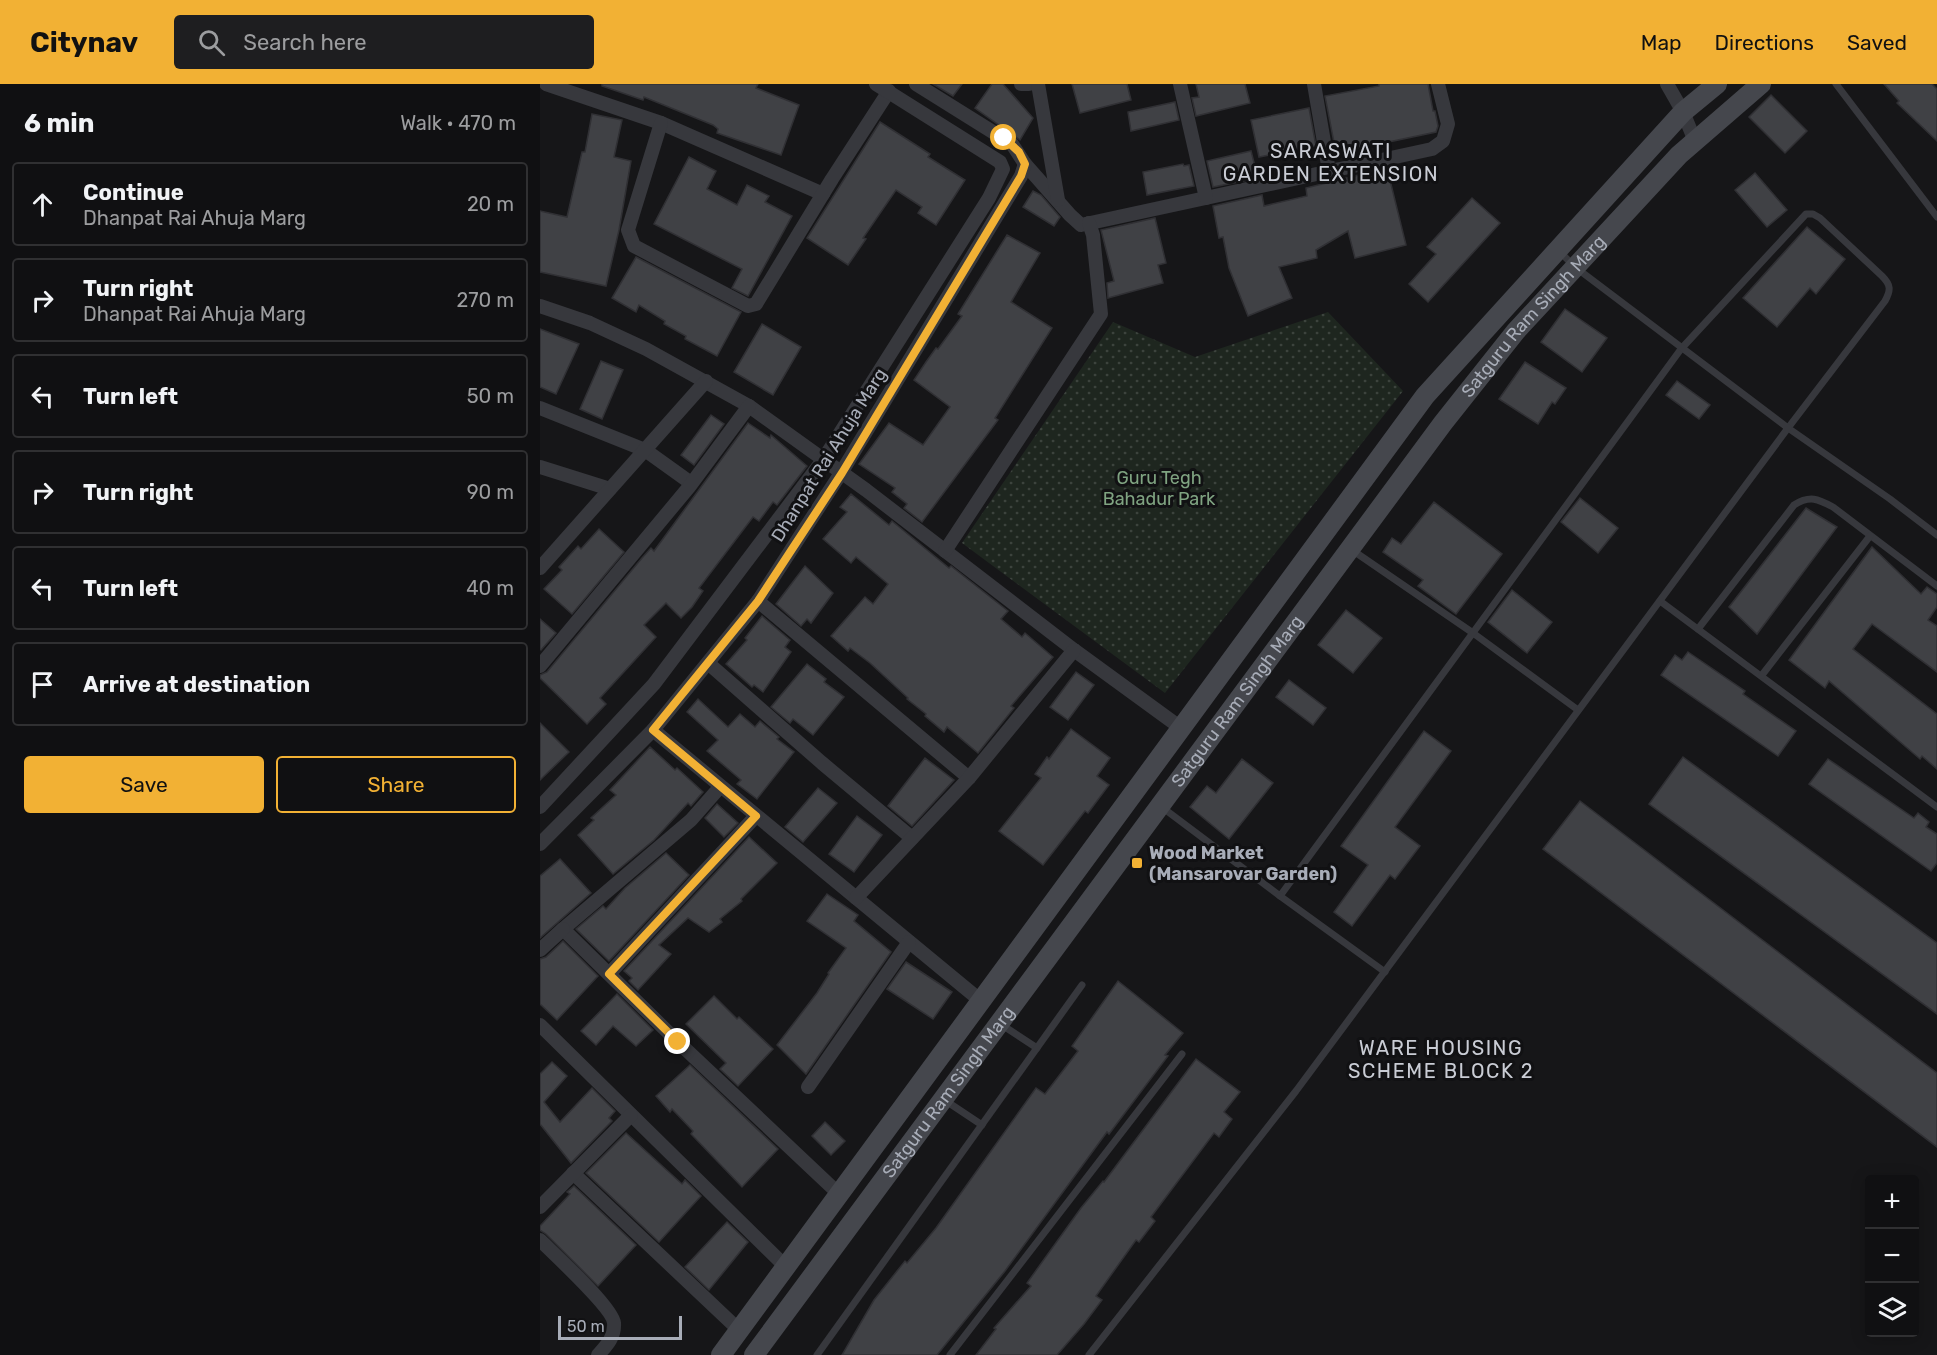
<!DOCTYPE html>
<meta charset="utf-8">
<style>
:root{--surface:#101012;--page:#1e1e20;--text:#f1f3f6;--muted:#9c9d9f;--line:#303032;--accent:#f2b134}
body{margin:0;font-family:Rubik,sans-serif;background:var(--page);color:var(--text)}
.controls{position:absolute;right:18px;bottom:18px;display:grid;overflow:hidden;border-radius:6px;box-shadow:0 3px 15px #0003}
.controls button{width:54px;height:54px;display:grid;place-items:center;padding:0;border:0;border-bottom:2px solid var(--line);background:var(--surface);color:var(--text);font:30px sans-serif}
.scale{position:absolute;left:18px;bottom:15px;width:124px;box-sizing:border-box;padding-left:6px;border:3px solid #a8adb8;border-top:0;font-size:16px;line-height:21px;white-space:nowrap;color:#a8adb8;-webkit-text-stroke:4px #111113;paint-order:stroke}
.stop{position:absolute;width:18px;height:18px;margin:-14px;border:4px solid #f2b134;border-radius:50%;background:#fff}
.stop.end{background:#f2b134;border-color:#fff;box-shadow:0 2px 6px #0008}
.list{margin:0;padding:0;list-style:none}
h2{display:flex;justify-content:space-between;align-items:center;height:78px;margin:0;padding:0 24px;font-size:26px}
h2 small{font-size:20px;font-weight:400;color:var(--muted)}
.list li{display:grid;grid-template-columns:39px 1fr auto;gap:18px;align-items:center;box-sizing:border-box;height:84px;margin:0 12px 12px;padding:0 12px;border:2px solid var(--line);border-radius:6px}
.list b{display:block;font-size:22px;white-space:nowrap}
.list p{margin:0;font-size:20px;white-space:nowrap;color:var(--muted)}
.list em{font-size:20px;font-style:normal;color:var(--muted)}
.actions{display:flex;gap:12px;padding:18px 24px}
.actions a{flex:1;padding:14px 0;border:2px solid var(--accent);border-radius:6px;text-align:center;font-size:21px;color:var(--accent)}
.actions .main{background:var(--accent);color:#111}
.icon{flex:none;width:33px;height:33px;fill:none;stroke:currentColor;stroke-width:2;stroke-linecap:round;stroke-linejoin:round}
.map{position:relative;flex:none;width:1397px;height:1271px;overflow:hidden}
header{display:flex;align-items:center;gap:36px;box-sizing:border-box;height:84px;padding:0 30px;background:var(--accent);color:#111}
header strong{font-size:28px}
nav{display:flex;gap:33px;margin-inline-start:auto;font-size:21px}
.search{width:420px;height:54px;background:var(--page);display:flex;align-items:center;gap:15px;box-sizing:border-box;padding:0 21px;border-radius:6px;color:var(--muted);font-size:22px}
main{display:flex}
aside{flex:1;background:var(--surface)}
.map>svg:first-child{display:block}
.grass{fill:url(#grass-dots)}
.building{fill:#404145;stroke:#303034;stroke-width:1.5}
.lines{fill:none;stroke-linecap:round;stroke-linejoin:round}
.service{stroke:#37383d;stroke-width:7}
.minor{stroke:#37383d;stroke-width:14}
.secondary{stroke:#45474d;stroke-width:20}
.route{stroke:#f2b134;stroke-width:8}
.poi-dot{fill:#f2b134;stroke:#111113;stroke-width:2}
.labels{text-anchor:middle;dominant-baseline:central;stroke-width:6;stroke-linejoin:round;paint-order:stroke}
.street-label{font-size:18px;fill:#a8adb8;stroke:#111113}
.park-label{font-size:18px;fill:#7fa381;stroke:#111113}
.poi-label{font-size:18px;font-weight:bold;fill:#a8adb8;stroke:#111113;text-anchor:start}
.neighbourhood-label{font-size:20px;letter-spacing:1.5px;fill:#c9ccd4;stroke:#111113}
</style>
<header>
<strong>Citynav</strong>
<div class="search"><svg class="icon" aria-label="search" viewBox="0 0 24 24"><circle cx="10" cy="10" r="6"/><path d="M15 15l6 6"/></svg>Search here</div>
<nav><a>Map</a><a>Directions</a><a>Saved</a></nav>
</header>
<main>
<aside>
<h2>6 min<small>Walk · 470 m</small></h2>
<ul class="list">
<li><svg class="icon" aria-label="ahead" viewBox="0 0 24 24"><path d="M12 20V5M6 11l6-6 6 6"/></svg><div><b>Continue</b><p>Dhanpat Rai Ahuja Marg</p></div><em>20 m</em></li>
<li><svg class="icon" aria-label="right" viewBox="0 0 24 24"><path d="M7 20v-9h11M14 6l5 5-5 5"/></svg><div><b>Turn right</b><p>Dhanpat Rai Ahuja Marg</p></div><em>270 m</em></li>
<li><svg class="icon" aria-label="left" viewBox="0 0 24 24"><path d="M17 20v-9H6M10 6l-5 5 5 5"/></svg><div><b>Turn left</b></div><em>50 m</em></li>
<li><svg class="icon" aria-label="right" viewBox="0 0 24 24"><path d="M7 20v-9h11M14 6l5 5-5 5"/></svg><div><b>Turn right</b></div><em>90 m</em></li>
<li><svg class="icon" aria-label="left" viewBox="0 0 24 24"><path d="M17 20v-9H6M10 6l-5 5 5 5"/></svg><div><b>Turn left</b></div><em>40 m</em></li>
<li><svg class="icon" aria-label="arrive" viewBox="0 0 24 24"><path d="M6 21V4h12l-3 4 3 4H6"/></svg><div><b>Arrive at destination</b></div></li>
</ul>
<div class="actions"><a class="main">Save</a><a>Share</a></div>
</aside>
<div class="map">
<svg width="1397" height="1271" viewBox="0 0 1397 1271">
<defs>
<pattern id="grass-dots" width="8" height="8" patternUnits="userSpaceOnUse" patternTransform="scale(1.5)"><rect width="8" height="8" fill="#1e261f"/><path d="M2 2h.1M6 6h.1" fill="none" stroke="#3c433d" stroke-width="1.8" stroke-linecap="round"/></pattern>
</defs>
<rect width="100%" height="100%" fill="#161618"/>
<polygon class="grass" points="788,228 863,307 625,609 422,459 573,238 655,273"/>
<g class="building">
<polygon points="62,0 218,0 216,4 259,21 241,71 177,49 178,45 173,41 104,13 103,16 62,2"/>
<polygon points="393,0 422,0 413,12"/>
<polygon points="452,0 463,0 493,34 480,56 435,24"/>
<polygon points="532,0 587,0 591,16 540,29"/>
<polygon points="656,0 705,0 710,19 656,32 652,14 659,13"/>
<polygon points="839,0 888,0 893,27 895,27 898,42 896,48 796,69 785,12 839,2"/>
<polygon points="1344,0 1392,0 1397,5 1397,57 1357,19 1359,17"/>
<polygon points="1231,11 1267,47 1245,69 1209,33"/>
<polygon points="635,18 639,36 591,47 588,28"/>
<polygon points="769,24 776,62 719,73 711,36"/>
<polygon points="52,30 82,36 74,73 91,77 79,146 66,202 0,188 0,127 27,133 42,68 45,68"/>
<polygon points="340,38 390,70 388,73 425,96 396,141 378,129 382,123 356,106 323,154 326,155 308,181 267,154"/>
<polygon points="711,67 718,94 673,103 667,77"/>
<polygon points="149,73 176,87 167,105 197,121 207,101 229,112 225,118 252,132 208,212 192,204 202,185 114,140"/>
<polygon points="643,80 644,82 649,81 654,102 607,111 603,88"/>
<polygon points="847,84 866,161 815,174 808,147 776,166 777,174 739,183 752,214 708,232 689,184 683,153 679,154 673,122 722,111 724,122 767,112 766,104"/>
<polygon points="1215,89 1247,126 1227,143 1195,106"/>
<polygon points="493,107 501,111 520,133 514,142 483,123"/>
<polygon points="932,114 960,139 888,218 869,200 896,170 887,163"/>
<polygon points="615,134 626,179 618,181 623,199 568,214 567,199 574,197 561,146"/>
<polygon points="1267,143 1305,175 1276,210 1270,204 1237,243 1203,214"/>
<polygon points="467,151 500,169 471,218 512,244 455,334 458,336 382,438 364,424 367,420 352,408 355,404 319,380 349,339 383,361 410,323 374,296 386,278 396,264 398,265 422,232 418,230"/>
<polygon points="96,173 201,228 177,272 145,255 146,252 124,240 125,237 99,221 96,228 72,214"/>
<polygon points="1025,225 1067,254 1042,288 1001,258"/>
<polygon points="222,240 261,263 233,311 194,288"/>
<polygon points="0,245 39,260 16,310 0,303"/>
<polygon points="61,277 83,286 62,335 40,325"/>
<polygon points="985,278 1026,304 1015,320 1012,318 998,340 959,315"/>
<polygon points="1137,297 1170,321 1159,335 1126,311"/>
<polygon points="171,331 184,340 154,381 141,371"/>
<polygon points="208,339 230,354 231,351 267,382 237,421 233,418 219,437 213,433 159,504 163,507 152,523 141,534 126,519 104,541 116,553 60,614 66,620 47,640 0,594 0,591 7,588 102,474 111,464 114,467"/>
<polygon points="311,410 349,441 352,437 409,484 411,482 468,527 461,535 482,553 485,549 513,573 471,622 474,624 438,669 407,643 404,648 385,632 386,630 367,615 368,614 330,579 310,564 308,567 291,552 325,513 333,520 348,500 316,473 311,479 283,455 307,428 300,423"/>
<polygon points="1040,414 1078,444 1058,469 1021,438"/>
<polygon points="894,418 962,470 916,530 878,502 883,496 843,468 852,454 861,460"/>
<polygon points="1266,424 1297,443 1217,550 1189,523"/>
<polygon points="59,445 84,468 32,530 4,505 22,486 19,483 38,462 41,465"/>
<polygon points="1332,463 1381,510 1387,503 1397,510 1397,523 1388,536 1397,542 1397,588 1332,540 1313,565 1397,630 1397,685 1382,672 1380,675 1289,597 1285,604 1249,576"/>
<polygon points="265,482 293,509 271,539 267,535 261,542 236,520"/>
<polygon points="972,506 1012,538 987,569 948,538"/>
<polygon points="806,526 842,554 813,589 778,561"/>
<polygon points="222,532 250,556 245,563 251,568 223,608 214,601 212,603 186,580 207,556 205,554"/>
<polygon points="0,535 16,549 1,566 0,565"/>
<polygon points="1148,568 1205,607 1203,610 1256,647 1238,672 1121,591 1135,571 1142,576"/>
<polygon points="267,580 286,595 284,598 304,613 273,651 253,635 250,639 231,623"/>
<polygon points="536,588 554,601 528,636 510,623"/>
<polygon points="749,596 786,624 773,641 736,613"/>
<polygon points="158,615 188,643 200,630 215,643 220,637 239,653 237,655 254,668 217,715 197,700 201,696 167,667 178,656 147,628"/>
<polygon points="0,639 29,668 0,696"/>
<polygon points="531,645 570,674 557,692 569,701 548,729 545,727 503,781 459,747 501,694 495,690 507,673 509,675"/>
<polygon points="884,647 911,667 855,743 880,762 855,795 850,791 812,842 794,828 828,781 801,762"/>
<polygon points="110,663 135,686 137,684 163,708 151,722 148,719 114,756 73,790 38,751 54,736 51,734 76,711 70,706"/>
<polygon points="1143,673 1397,859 1397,930 1109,720"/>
<polygon points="385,674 414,696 372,742 348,722"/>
<polygon points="702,675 733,699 689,755 650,723 667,702 676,709"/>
<polygon points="1288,675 1374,734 1378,729 1389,738 1386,743 1397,750 1397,779 1391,787 1269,700"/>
<polygon points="278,704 297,719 263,758 245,743"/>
<polygon points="1040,717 1397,989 1397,1063 1003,765"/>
<polygon points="177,720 198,739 184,753 165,734"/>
<polygon points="317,732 342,751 314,788 289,770"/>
<polygon points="209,753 237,779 201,815 202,817 180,835 182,838 169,848 148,834 119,861 131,870 98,906 89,897 92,894 84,887"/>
<polygon points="126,769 149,791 69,877 36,845 63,822 66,825 85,804"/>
<polygon points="20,775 51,809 0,854 0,792"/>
<polygon points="287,810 318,831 314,837 351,868 266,990 237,961 277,909 289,890 288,889 306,864 267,837"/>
<polygon points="23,857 58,892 17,936 0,920 0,875 6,873"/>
<polygon points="366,878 412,908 393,935 347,905"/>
<polygon points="578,897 643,949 625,971 628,972 569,1050 567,1048 465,1187 397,1271 302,1271 334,1216 365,1177 367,1179 396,1144 496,1004 505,1010 538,967 532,962"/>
<polygon points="77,910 113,946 96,962 73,942 56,961 41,947"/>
<polygon points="174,912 197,935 199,933 233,965 198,1002 180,985 186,979 146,940"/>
<polygon points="656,975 700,1008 684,1028 692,1035 679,1053 674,1049 611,1133 615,1137 599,1158 596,1156 556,1212 562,1216 544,1240 517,1271 436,1271 456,1245 454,1244 491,1202 487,1199 541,1124 563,1097 564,1098"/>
<polygon points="12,978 27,992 4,1018 20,1038 52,1004 75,1027 69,1034 72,1037 31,1079 0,1040 0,990"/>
<polygon points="150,981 238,1065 202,1103 151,1050 153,1047 132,1025 130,1028 116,1012"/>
<polygon points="285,1038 305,1057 291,1071 272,1052"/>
<polygon points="86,1049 142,1100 145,1096 161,1112 119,1158 46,1089"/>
<polygon points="34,1102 96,1161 58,1202 6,1150 0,1146 0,1142 30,1110 27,1108"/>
<polygon points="187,1138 208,1158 169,1206 145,1183"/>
</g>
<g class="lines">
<g class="service">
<polyline points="1296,0 1397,133"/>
<polyline points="812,466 933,549 1038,626"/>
<polyline points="1120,517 1397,723"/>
<path d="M1158,545L1254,421C1270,411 1278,415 1293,423L1397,502"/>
<polyline points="1222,591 1330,452"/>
<path d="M623,724L740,812L1141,265L1266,130H1273L1280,134L1342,192C1351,201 1351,206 1345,217L1248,344L1350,415L1397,451"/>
<polyline points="740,812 845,888"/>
<polyline points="462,941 497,964"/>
<polyline points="406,1017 442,1041"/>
<polyline points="277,1271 542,901"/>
<polyline points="410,1271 642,970"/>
<polyline points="549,1271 756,1007 1248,344 1035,183 1018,166"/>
</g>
<g class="minor">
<polyline points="6,0 121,39 283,110"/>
<polyline points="376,0 472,60 485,80 530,131 541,141 892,65 903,57 908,40 898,0"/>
<polyline points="481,0 489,0"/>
<polyline points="498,0 518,116"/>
<polyline points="640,0 666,114"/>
<polyline points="774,0 789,87"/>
<polyline points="1127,0 1143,28 1155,57"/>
<polyline points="121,39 88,146 94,162 208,222 216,220 292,95 349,7"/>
<polyline points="0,222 50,239 106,265 209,322 326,406 534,566 641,644"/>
<polyline points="0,324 105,366 151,399"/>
<polyline points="0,383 70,405"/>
<polyline points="405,467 561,230 553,151 549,139"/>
<polyline points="0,484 166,297"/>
<polyline points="218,517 429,694"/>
<polyline points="168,579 282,679 372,754"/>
<polyline points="0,582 149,403 209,322"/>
<polyline points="113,646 441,917"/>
<polyline points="180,703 151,736 23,845 138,958 299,1110"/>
<polyline points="0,723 114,600 283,376 449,114 463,85 460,78 336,0"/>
<polyline points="0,760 113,646 218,517 301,389 481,92 485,80"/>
<polyline points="316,814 429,694 534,566"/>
<polyline points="0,866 23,845"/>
<polyline points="69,890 216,732"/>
<polyline points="0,941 246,1183"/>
<polyline points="268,1003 369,858"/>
<polyline points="33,1089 199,1246"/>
<polyline points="0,1123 91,1031"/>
<path d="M0,1156C14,1170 73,1224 74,1239C75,1253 67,1261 58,1271"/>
</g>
<g class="secondary">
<polyline points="181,1271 885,312 1143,28 1177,0"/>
<path id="s1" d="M214,1271L903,339L976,247L1139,71L1221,0"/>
</g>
</g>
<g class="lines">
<polyline class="route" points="138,958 69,890 216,732 113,646 218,517 302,389 481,92 485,80 479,68 464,54"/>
</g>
<rect class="poi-dot" x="591" y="773" width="12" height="12" rx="3"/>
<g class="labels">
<g class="street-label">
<text stroke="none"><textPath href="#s1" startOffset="1299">Satguru Ram Singh Marg</textPath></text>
<text transform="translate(289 371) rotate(-58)">Dhanpat Rai Ahuja Marg</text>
<text stroke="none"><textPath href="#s1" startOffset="813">Satguru Ram Singh Marg</textPath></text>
<text stroke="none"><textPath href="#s1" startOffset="327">Satguru Ram Singh Marg</textPath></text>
</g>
<g class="park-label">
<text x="619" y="394">Guru Tegh<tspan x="619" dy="21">Bahadur Park</tspan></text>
</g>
<g class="poi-label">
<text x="609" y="769">Wood Market<tspan x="609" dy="21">(Mansarovar Garden)</tspan></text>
</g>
<g class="neighbourhood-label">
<text x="791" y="67">SARASWATI<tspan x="791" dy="23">GARDEN EXTENSION</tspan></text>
<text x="901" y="964">WARE HOUSING<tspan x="901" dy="23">SCHEME BLOCK 2</tspan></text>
</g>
</g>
</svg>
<div class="controls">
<button>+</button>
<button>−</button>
<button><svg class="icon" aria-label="layers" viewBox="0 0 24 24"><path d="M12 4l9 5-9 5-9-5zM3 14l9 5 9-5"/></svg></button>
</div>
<div class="scale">50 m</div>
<div class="stop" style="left:464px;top:54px"></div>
<div class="stop end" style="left:138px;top:958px"></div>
</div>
</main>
